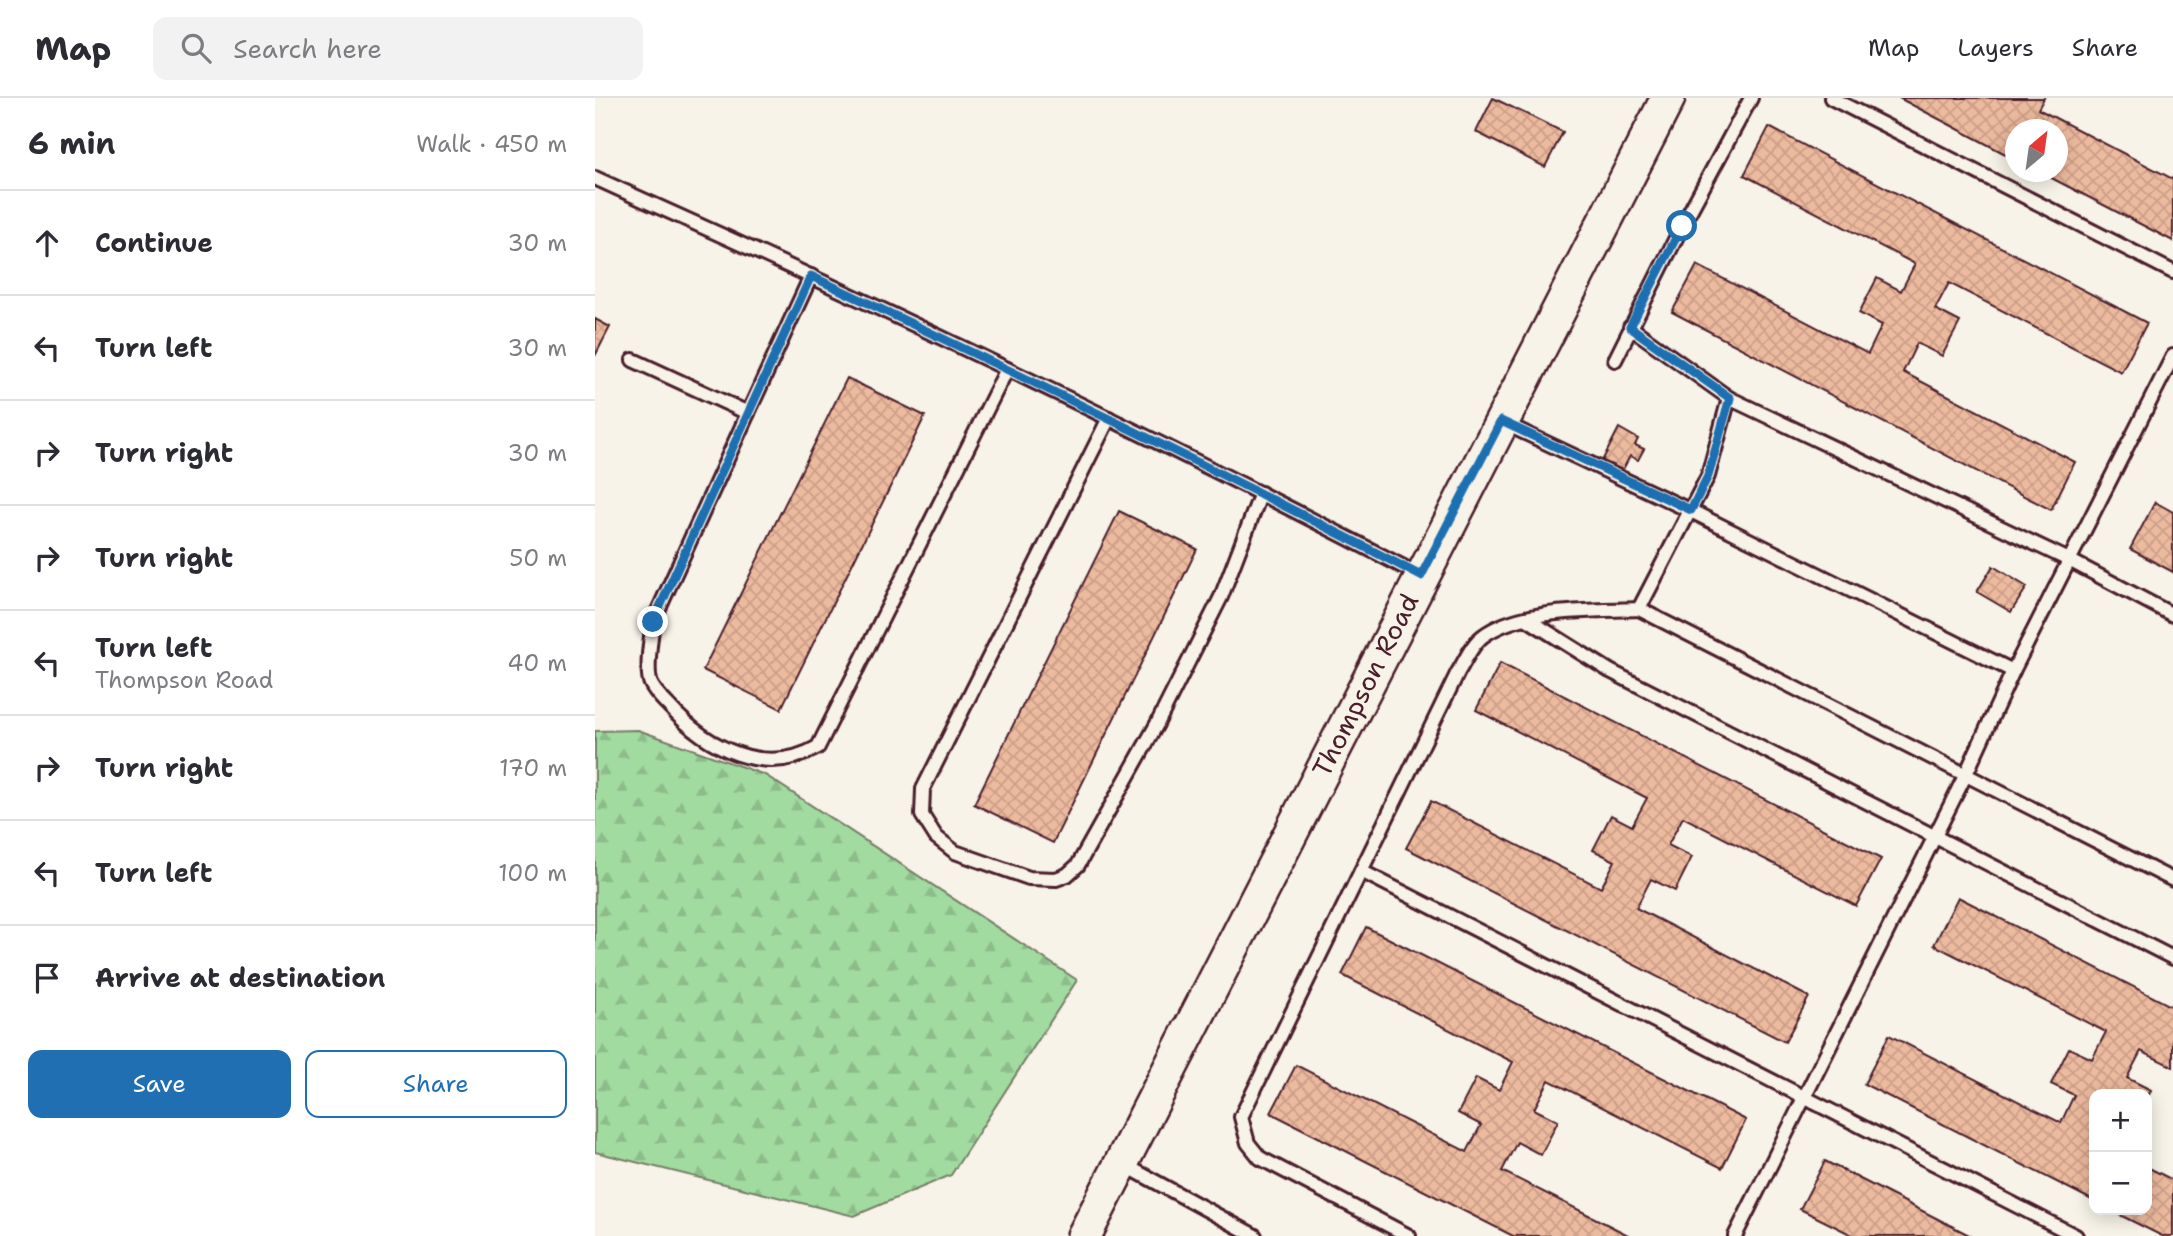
<!DOCTYPE html>
<meta charset="utf-8">
<style>
:root{--surface:#fff;--page:#f2f2f3;--text:#2b2b33;--muted:#7c7c81;--line:#e1e1e2;--accent:#1f6fb2}
body{margin:0;font-family:"Shantell Sans",sans-serif;background:var(--page);color:var(--text)}
.controls{position:absolute;right:21px;bottom:21px;display:grid;overflow:hidden;border-radius:14px;box-shadow:0 4px 18px #0003}
.controls button{width:63px;height:63px;display:grid;place-items:center;padding:0;border:0;border-bottom:2px solid var(--line);background:var(--surface);color:var(--text);font:35px sans-serif}
.compass{position:absolute;left:1410px;top:21px;width:63px;height:63px;border-radius:50%;background:var(--surface);box-shadow:0 4px 18px #0003;rotate:29deg}
.stop{position:absolute;width:21px;height:21px;margin:-16px;border:5px solid #1f6fb2;border-radius:50%;background:#fff}
.stop.end{background:#1f6fb2;border-color:#fff;box-shadow:0 2px 7px #0008}
.list{margin:0;padding:0;list-style:none}
h2{display:flex;justify-content:space-between;align-items:center;height:91px;margin:0;padding:0 28px;font-size:30px}
h2 small{font-size:23px;font-weight:400;color:var(--muted)}
.list li{display:grid;grid-template-columns:46px 1fr auto;gap:21px;align-items:center;box-sizing:border-box;height:105px;padding:0 28px;border-top:2px solid var(--line)}
.list b{display:block;font-size:26px;white-space:nowrap}
.list p{margin:0;font-size:23px;white-space:nowrap;color:var(--muted)}
.list em{font-size:23px;font-style:normal;color:var(--muted)}
.actions{display:flex;gap:14px;padding:21px 28px}
.actions a{flex:1;padding:16px 0;border:2px solid var(--accent);border-radius:14px;text-align:center;font-size:24px;color:var(--accent)}
.actions .main{background:var(--accent);color:#fff}
.icon{flex:none;width:38px;height:38px;fill:none;stroke:currentColor;stroke-width:2;stroke-linecap:round;stroke-linejoin:round}
.map{position:relative;flex:none;width:1578px;height:1138px;overflow:hidden}
header{display:flex;align-items:center;gap:42px;box-sizing:border-box;height:98px;padding:0 35px;background:var(--surface);border-bottom:2px solid var(--line)}
header strong{font-size:33px}
nav{display:flex;gap:38px;margin-inline-start:auto;font-size:24px}
.search{width:490px;height:63px;background:var(--page);display:flex;align-items:center;gap:18px;box-sizing:border-box;padding:0 24px;border-radius:14px;color:var(--muted);font-size:26px}
main{display:flex}
aside{flex:1;background:var(--surface)}
.map>svg:first-child{display:block}
.forest{fill:url(#forest-firs);stroke:#767d66;stroke-width:2}
.building{fill:url(#building-cross-hatch);stroke:#4a1f2b;stroke-width:2}
.lines{fill:none;stroke-linecap:round;stroke-linejoin:round}
.lane-casing{stroke:#4a1f2b;stroke-width:18}
.secondary-casing{stroke:#4a1f2b;stroke-width:38}
.lane{stroke:#f7f3e8;stroke-width:12}
.secondary{stroke:#f7f3e8;stroke-width:33}
.route{stroke:#1f6fb2;stroke-width:9}
.labels{text-anchor:middle;dominant-baseline:central;stroke-width:6;stroke-linejoin:round;paint-order:stroke}
.street-label{font-size:26px;fill:#4a1f2b;stroke:#f7f3e8}
</style>
<header>
<strong>Map</strong>
<div class="search"><svg class="icon" aria-label="search" viewBox="0 0 24 24"><circle cx="10" cy="10" r="6"/><path d="M15 15l6 6"/></svg>Search here</div>
<nav><a>Map</a><a>Layers</a><a>Share</a></nav>
</header>
<main>
<aside>
<h2>6 min<small>Walk · 450 m</small></h2>
<ul class="list">
<li><svg class="icon" aria-label="ahead" viewBox="0 0 24 24"><path d="M12 20V5M6 11l6-6 6 6"/></svg><div><b>Continue</b></div><em>30 m</em></li>
<li><svg class="icon" aria-label="left" viewBox="0 0 24 24"><path d="M17 20v-9H6M10 6l-5 5 5 5"/></svg><div><b>Turn left</b></div><em>30 m</em></li>
<li><svg class="icon" aria-label="right" viewBox="0 0 24 24"><path d="M7 20v-9h11M14 6l5 5-5 5"/></svg><div><b>Turn right</b></div><em>30 m</em></li>
<li><svg class="icon" aria-label="right" viewBox="0 0 24 24"><path d="M7 20v-9h11M14 6l5 5-5 5"/></svg><div><b>Turn right</b></div><em>50 m</em></li>
<li><svg class="icon" aria-label="left" viewBox="0 0 24 24"><path d="M17 20v-9H6M10 6l-5 5 5 5"/></svg><div><b>Turn left</b><p>Thompson Road</p></div><em>40 m</em></li>
<li><svg class="icon" aria-label="right" viewBox="0 0 24 24"><path d="M7 20v-9h11M14 6l5 5-5 5"/></svg><div><b>Turn right</b></div><em>170 m</em></li>
<li><svg class="icon" aria-label="left" viewBox="0 0 24 24"><path d="M17 20v-9H6M10 6l-5 5 5 5"/></svg><div><b>Turn left</b></div><em>100 m</em></li>
<li><svg class="icon" aria-label="arrive" viewBox="0 0 24 24"><path d="M6 21V4h12l-3 4 3 4H6"/></svg><div><b>Arrive at destination</b></div></li>
</ul>
<div class="actions"><a class="main">Save</a><a>Share</a></div>
</aside>
<div class="map">
<svg width="1578" height="1138" viewBox="0 0 1578 1138">
<defs>
<pattern id="forest-firs" width="22" height="20" patternUnits="userSpaceOnUse" patternTransform="scale(1.75)"><rect width="22" height="20" fill="#a1dba0"/><path d="M5 1l3.5 6h-7zM16 11l3.5 6h-7z" fill="#8cbc8a"/></pattern>
<pattern id="building-cross-hatch" width="8" height="8" patternUnits="userSpaceOnUse" patternTransform="scale(1.75)"><rect width="8" height="8" fill="#ecba9e"/><path d="M0 0l8 8M0 8l8-8" fill="none" stroke="#cc9f88"/></pattern>
</defs>
<rect width="100%" height="100%" fill="#f7f3e8"/>
<filter id="ink" filterUnits="userSpaceOnUse"><feTurbulence type="fractalNoise" baseFrequency=".0143" numOctaves="2"/><feDisplacementMap in="SourceGraphic" scale="14" xChannelSelector="R" yChannelSelector="G"/><feConvolveMatrix kernelMatrix="1 2 1 2 8 2 1 2 1" color-interpolation-filters="sRGB"/></filter>
<g filter="url(#ink)">
<polygon class="forest" points="43,632 170,677 482,882 356,1077 259,1118 0,1054 0,633"/>
<g class="building">
<polygon points="898,0 968,34 950,69 881,34"/>
<polygon points="1304,0 1449,0 1443,11 1578,81 1578,143 1445,74 1462,74 1462,32 1420,32 1420,61"/>
<polygon points="1174,29 1552,225 1526,274 1354,185 1340,211 1365,224 1347,258 1322,245 1308,274 1480,364 1456,412 1077,214 1102,167 1273,256 1287,227 1264,215 1282,180 1306,193 1320,166 1149,77"/>
<polygon points="0,221 15,229 0,258"/>
<polygon points="252,280 330,318 186,611 108,572"/>
<polygon points="1024,330 1043,341 1040,347 1049,351 1043,362 1035,358 1025,377 1005,367"/>
<polygon points="1560,404 1578,414 1578,474 1535,451"/>
<polygon points="524,413 602,451 458,745 379,706"/>
<polygon points="1398,468 1432,489 1416,514 1382,494"/>
<polygon points="905,565 1286,761 1261,808 1088,719 1073,747 1097,759 1080,793 1056,781 1041,810 1214,899 1190,944 811,750 836,703 1006,790 1020,763 998,752 1016,717 1037,728 1052,700 881,612"/>
<polygon points="1363,799 1578,909 1578,969 1546,953 1532,980 1556,992 1552,1001 1552,996 1499,996 1499,1103 1269,986 1294,937 1466,1025 1479,997 1456,986 1474,950 1497,961 1511,934 1339,847"/>
<polygon points="771,829 1151,1022 1127,1070 954,982 939,1011 963,1023 946,1057 922,1044 907,1073 1035,1138 918,1138 676,1015 701,967 872,1054 886,1027 863,1015 881,980 904,992 918,964 747,877"/>
<polygon points="1230,1063 1376,1138 1259,1138 1205,1111"/>
<polygon points="1552,1069 1578,1082 1578,1138 1567,1138 1515,1112 1552,1112"/>
</g>
<g class="lines">
<g class="lane-casing">
<g id="lane">
<polyline points="1236,0 1578,174"/>
<path d="M0,80C72,113 145,145 217,179C422,274 625,373 826,478"/>
<polyline points="1035,229 1134,300 1474,462 1578,517"/>
<polyline points="38,262 153,315 216,178"/>
<polyline points="1020,262 1087,128 1156,0"/>
<path d="M153,315L58,524C56,540 51,567 55,583C57,591 68,602 74,608C112,650 170,680 223,649L412,271"/>
<polyline points="514,320 328,691 327,717 341,739 360,754 434,780 461,781 472,777 483,767 562,626 626,499 666,395"/>
<polyline points="909,325 1096,413 1418,573"/>
<polyline points="1044,511 1113,378 1134,300"/>
<polyline points="932,521 1015,573 1578,860"/>
<polyline points="766,773 1481,1138"/>
<polyline points="526,1065 660,1138"/>
<path d="M814,1138L665,1060L653,1045L646,1019L863,574C870,563 877,546 888,538C926,510 997,513 1044,511L1578,782"/>
<polyline points="1140,1138 1371,676 1418,573 1578,258"/>
</g>
</g>
<g class="secondary-casing">
<polyline id="secondary" points="489,1138 1073,0"/>
</g>
<use href="#lane" class="lane"/>
<use href="#secondary" class="secondary"/>
</g>
</g>
<g class="lines" filter="url(#ink)">
<path class="route" d="M58,524L216,178C421,275 625,373 826,478L906,323L1096,412L1113,378L1135,300L1035,229L1087,128"/>
</g>
<g class="labels">
<g class="street-label">
<text transform="translate(770 587) rotate(-63)">Thompson Road</text>
</g>
</g>
</svg>
<div class="controls">
<button>+</button>
<button>−</button>
</div>
<svg class="compass" viewBox="-18 -18 36 36"><path d="M0-13l5 13h-10z" fill="#e53935"/><path d="M0 13l5-13h-10z" fill="#7c7c81"/></svg>
<div class="stop" style="left:1087px;top:128px"></div>
<div class="stop end" style="left:58px;top:524px"></div>
</div>
</main>
